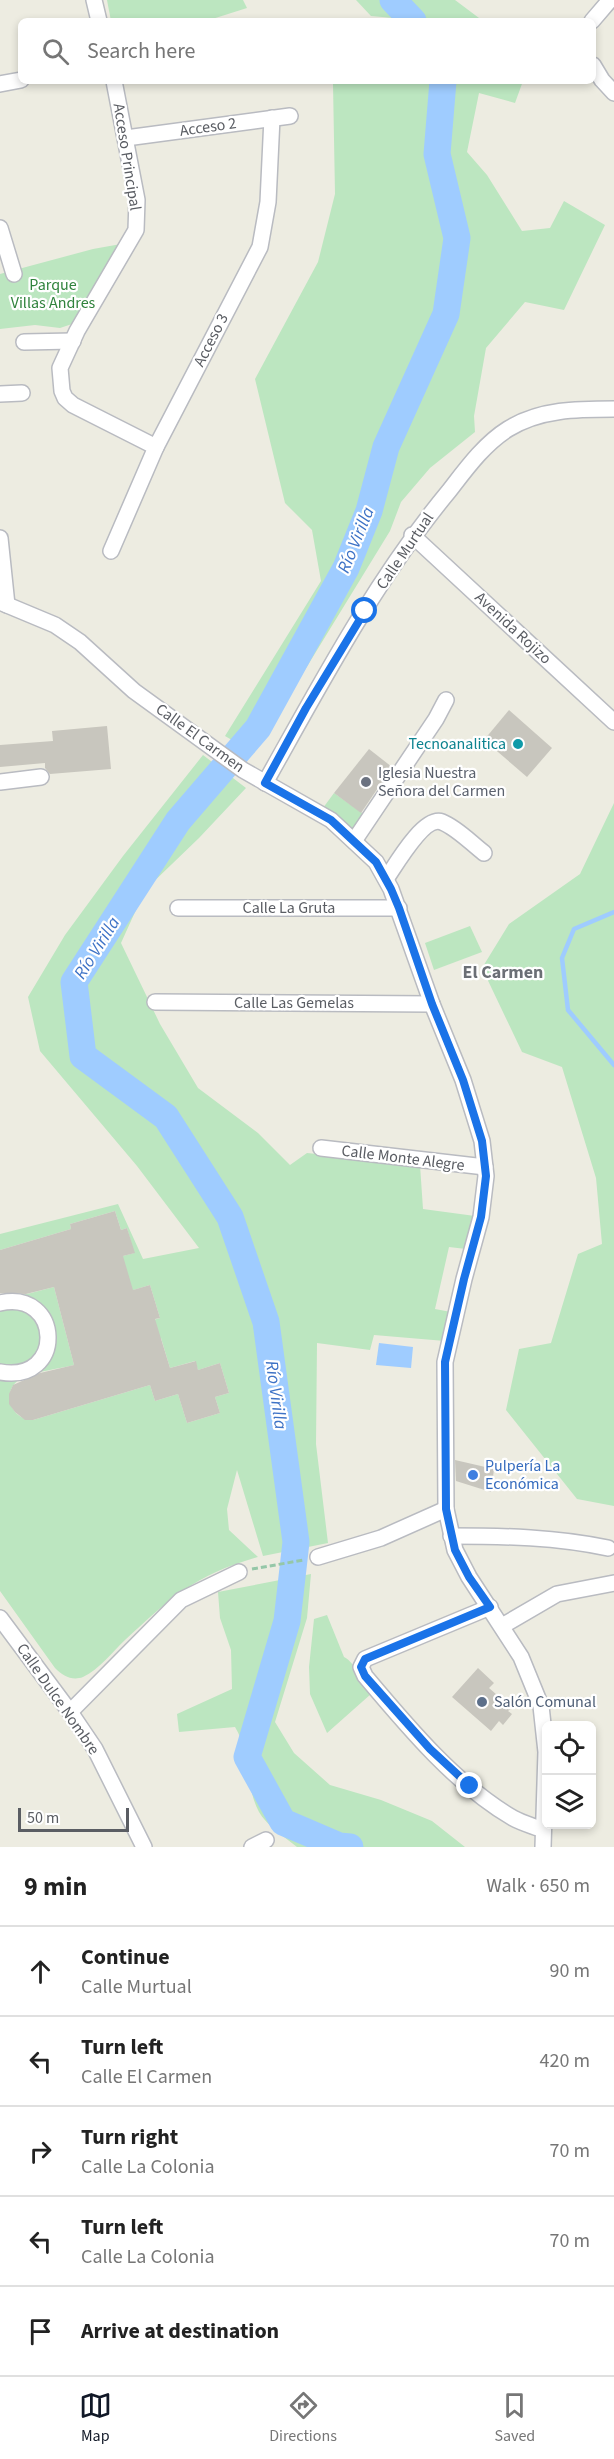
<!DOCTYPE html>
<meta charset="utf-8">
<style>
:root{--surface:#fff;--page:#f2f2f2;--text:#222;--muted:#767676;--line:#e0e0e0;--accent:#111827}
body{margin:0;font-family:"Source Sans 3",sans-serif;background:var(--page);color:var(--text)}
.controls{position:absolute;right:18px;bottom:18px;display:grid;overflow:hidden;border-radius:9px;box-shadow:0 3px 9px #0003}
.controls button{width:54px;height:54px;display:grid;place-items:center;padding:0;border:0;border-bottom:2px solid var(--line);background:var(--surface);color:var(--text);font:30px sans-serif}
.scale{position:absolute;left:18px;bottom:15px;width:111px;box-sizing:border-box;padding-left:6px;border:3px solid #5a5d63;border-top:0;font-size:16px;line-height:21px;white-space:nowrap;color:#5a5d63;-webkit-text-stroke:4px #fff;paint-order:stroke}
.stop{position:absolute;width:18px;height:18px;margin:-14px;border:4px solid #1a73e8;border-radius:50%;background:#fff}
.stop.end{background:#1a73e8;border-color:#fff;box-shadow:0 2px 6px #0008}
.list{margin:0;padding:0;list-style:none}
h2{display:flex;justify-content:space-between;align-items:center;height:78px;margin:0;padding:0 24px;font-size:26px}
h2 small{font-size:20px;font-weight:400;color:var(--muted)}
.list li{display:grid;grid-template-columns:39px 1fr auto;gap:18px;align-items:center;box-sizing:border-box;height:90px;padding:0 24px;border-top:2px solid var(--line)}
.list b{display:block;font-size:22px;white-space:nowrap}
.list p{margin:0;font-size:20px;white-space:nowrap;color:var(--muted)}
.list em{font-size:20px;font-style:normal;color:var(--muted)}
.icon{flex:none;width:33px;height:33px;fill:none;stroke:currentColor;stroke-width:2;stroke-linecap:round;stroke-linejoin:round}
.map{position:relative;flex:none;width:614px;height:1847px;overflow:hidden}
.search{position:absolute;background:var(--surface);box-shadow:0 3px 9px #0003;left:18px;right:18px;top:18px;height:66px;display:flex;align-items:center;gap:15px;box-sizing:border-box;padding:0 21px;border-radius:9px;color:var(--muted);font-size:22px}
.sheet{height:528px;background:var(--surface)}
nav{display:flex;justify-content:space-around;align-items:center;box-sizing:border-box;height:84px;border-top:2px solid var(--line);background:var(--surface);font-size:16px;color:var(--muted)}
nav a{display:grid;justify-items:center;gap:3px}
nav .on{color:var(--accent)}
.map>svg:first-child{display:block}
.green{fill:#bce6c0}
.water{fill:#9fccff}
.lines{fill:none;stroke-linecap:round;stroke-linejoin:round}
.stream{stroke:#9fccff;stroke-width:4.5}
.river{stroke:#9fccff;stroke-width:27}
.building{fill:#c8c6be}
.minor-casing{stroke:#b9bbc1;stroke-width:18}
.path{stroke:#95c7a8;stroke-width:3;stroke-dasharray:6 3;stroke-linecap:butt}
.minor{stroke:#fff;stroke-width:15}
.route{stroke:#1a73e8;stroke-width:8}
.culture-dot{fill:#0f9aa8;stroke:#fff;stroke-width:2}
.worship-dot{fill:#6b7280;stroke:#fff;stroke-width:2}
.shop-dot{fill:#3f7fe0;stroke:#fff;stroke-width:2}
.service-dot{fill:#5c6f8a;stroke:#fff;stroke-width:2}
.labels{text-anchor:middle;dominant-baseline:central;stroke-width:4.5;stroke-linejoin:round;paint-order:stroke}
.street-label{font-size:16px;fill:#5a5d63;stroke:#fff}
.park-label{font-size:16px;fill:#30833d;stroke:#fff}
.culture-label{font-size:16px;fill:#0d838f;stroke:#fff;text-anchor:end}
.worship-label{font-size:16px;fill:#5b616d;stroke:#fff;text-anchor:start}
.shop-label{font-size:16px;fill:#366cbe;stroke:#fff;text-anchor:start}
.service-label{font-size:16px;fill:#4e5e75;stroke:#fff;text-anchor:start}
.water-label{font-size:18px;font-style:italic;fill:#3e73c6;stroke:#fff}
.neighbourhood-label{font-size:18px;font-weight:bold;fill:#6b6f75;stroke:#fff}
</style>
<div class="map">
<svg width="614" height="1847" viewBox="0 0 614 1847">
<rect width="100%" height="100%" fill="#edece1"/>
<g class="green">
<polygon points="107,0 243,0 247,8 206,21 111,21"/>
<polygon points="356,0 455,0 483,21 394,21 393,18 371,16"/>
<polygon points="346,81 523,81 515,103 479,93 467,152 487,175 522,231 550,228 564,201 605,225 564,310 525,302 486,348 474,416 475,432 430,468 401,502 390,531 254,753 225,736 321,581 312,530 285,503 255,379 318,262 335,194 333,84"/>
<polygon points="121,244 75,323 60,328 35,325 0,329 0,274 93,249"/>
<path d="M203,755L246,788L199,838L145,890L121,943L160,1024L198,1088L258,1133L290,1165L307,1153L420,1165L423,1209L475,1216L466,1249L449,1247L435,1309L451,1312L445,1341L374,1335L370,1350L317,1343L316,1444L328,1543L263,1556L237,1470L227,1509L229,1530L258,1557C195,1575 172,1597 125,1640C113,1651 99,1670 83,1677C72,1681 63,1676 55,1668L0,1591V1301L54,1287L74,1365C58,1369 37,1371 22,1378C0,1389 10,1420 33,1420L150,1385L155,1401L178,1394L187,1423L220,1413L215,1397L229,1393L220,1363L198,1370L195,1361L170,1368L161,1338L122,1349L117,1331L160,1318L150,1285L117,1295L123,1256L134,1253L127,1228L121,1230L115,1211L70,1224L71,1229L0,1250V1234L118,1204L143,1259L199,1248L137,1166L40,1051L28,997L65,935L123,856Z"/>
<polygon points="334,793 365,815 353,831 323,808"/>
<polygon points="614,803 614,1506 577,1499 506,1410 519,1349 551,1343 578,1254 602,1244 596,1178 562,1067 522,1052 482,968 509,924 580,874"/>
<polygon points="470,926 482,952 434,970 425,943"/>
<path d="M311,1574L307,1618L275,1722L294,1753L330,1785L381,1800L432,1821L465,1847H351L337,1838L325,1847H297C285,1837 266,1825 259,1812C245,1786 250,1751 235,1727L179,1732L177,1714L232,1689L231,1650L220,1618L218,1592Z"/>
<path d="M327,1615L344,1657C356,1663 362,1683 371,1694L327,1733L310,1694L309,1667L314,1619Z"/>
</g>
<polygon class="water" points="379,1343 413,1347 411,1368 376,1365"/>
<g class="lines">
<polyline class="stream" points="614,912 574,929 562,958 568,1010 614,1065"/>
<g class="river">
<polyline points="393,0 413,21"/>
<polyline points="350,1847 339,1846 283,1822 247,1757 287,1621 296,1542 266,1322 230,1217 166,1117 83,1056 74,982 178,821 258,728 346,568 369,511 386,447 446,314 457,238 437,154 443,81"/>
</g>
</g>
<g class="building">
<polygon points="509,710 552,748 527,777 484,740"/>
<polygon points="107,726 111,769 50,774 45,768 45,763 0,767 0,745 53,741 52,731"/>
<polygon points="369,749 392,767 361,813 334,793"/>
<polygon points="115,1211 121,1230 127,1228 135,1253 123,1256 133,1290 150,1285 160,1318 155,1319 170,1368 196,1361 198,1370 220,1363 229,1393 215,1397 220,1413 187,1423 178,1394 155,1401 150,1385 33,1420 25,1420 15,1412 9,1404 9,1394 13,1385 40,1373 74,1365 54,1287 26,1294 0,1293 0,1250 71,1229 70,1224"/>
<polygon points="455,1460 494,1469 491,1492 456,1481"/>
<polygon points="478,1668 494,1683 489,1688 512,1708 508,1711 512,1714 503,1725 499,1721 491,1731 452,1697"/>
</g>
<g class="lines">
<g class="minor-casing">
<g id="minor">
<polyline points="94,0 99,21"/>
<polyline points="592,21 610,0"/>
<polyline points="593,65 602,80 614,93"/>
<polyline points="114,81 137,200 136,230 77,331 60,368 62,391 65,398 73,405 156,447"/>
<polyline points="0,84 21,80"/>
<polyline points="126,138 290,116"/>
<polyline points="0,228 14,274"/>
<polyline points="24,342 73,341"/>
<polyline points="0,394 22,393"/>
<polyline points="412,535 614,722"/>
<polyline points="0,538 7,605"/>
<polyline points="111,551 156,447 260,247 268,202 272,118"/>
<polyline points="0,602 55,625 80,642 134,691 243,770 331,820 376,862 391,889 432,1004 463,1080 482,1141 486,1176 481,1217 464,1279 445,1362 446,1509 455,1550 469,1577 521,1657 541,1706 546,1752 543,1847"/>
<polyline points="0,782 41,777"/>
<path d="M265,783C321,683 376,579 449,491C466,469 484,444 508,429C540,409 578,409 614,409"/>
<polyline points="354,841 436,719 446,700"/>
<path d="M386,879C395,866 424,815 442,822C457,828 471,843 484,853"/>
<polyline points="178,908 399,908"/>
<polyline points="155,1002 432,1004"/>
<polyline points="321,1148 485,1167"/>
<path d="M0,1303C62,1289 66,1384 0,1372"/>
<path d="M451,1536C505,1536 556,1537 608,1548"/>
<polyline points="318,1557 381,1538 446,1509"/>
<path d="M490,1607L365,1659L361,1667L365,1676C407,1726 456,1785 513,1818C522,1823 533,1826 543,1830"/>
<polyline points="0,1618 70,1712 95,1749 144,1847"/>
<polyline points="502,1626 557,1594 614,1583"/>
<polyline points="70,1712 181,1600 239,1572"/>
<polyline points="252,1847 266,1840"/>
</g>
</g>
<polyline class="path" points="252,1569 304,1560"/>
<use href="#minor" class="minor"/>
</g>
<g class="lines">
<polyline class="route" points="365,611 306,708 265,783 331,820 376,862 391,889 399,908 432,1004 463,1080 482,1141 486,1176 481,1217 464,1279 445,1362 446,1509 455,1550 469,1577 490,1607 365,1659 361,1667 365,1676 430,1749 470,1786"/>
</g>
<circle class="culture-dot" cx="518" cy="744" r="6"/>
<circle class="worship-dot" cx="366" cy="782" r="6"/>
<circle class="shop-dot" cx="473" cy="1475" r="6"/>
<circle class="service-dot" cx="482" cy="1702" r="6"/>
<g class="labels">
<g class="street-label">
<text transform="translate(208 127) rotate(-8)">Acceso 2</text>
<text transform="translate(127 157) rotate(81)">Acceso Principal</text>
<text transform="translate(211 340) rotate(-63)">Acceso 3</text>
<text transform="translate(405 551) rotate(-56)">Calle Murtual</text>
<text transform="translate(513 628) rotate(43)">Avenida Rojizo</text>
<text transform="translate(200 738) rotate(36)">Calle El Carmen</text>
<text x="289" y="908">Calle La Gruta</text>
<text x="294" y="1003">Calle Las Gemelas</text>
<text transform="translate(403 1158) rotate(7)">Calle Monte Alegre</text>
<text transform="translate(58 1699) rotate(55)">Calle Dulce Nombre</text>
</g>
<g class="park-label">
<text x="53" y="285">Parque<tspan x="53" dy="18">Villas Andres</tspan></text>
</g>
<g class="culture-label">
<text x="506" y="744">Tecnoanalitica</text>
</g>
<g class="worship-label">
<text x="378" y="773">Iglesia Nuestra<tspan x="378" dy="18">Señora del Carmen</tspan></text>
</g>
<g class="shop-label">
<text x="485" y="1466">Pulpería La<tspan x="485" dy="18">Económica</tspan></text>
</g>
<g class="service-label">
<text x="494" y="1702">Salón Comunal</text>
</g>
<g class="water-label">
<text transform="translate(356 540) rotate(-68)">Río Virilla</text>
<text transform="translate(97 948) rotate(-58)">Río Virilla</text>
<text transform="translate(276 1395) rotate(82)">Río Virilla</text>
</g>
<g class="neighbourhood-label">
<text x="503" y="972">El Carmen</text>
</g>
</g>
</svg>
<div class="controls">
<button><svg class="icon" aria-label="locate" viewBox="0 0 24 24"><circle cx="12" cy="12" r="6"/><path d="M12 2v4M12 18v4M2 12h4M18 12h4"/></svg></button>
<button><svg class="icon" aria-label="layers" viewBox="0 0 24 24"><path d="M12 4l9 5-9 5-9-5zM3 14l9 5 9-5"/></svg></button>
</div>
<div class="scale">50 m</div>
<div class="stop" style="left:365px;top:611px"></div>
<div class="stop end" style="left:470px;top:1786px"></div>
<div class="search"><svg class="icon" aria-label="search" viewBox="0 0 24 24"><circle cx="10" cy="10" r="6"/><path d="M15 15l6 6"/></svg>Search here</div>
</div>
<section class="sheet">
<h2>9 min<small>Walk · 650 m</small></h2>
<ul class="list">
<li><svg class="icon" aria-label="ahead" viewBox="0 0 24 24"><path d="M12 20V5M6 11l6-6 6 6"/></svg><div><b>Continue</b><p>Calle Murtual</p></div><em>90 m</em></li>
<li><svg class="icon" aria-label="left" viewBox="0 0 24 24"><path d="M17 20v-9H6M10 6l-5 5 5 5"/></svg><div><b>Turn left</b><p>Calle El Carmen</p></div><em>420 m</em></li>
<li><svg class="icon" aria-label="right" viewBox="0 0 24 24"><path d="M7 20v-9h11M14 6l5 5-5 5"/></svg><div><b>Turn right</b><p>Calle La Colonia</p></div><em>70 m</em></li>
<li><svg class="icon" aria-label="left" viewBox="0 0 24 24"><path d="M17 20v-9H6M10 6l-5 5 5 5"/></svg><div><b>Turn left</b><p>Calle La Colonia</p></div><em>70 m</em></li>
<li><svg class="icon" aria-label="arrive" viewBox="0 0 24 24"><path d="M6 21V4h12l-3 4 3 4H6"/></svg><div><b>Arrive at destination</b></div></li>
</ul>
</section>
<nav>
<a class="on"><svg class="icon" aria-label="map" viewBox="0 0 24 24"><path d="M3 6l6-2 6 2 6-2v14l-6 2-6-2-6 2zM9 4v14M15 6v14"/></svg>Map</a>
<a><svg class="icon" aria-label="directions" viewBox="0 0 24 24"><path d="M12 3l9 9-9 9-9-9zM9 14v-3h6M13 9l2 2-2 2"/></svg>Directions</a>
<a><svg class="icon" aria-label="saved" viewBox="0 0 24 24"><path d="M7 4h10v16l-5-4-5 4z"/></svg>Saved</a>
</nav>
